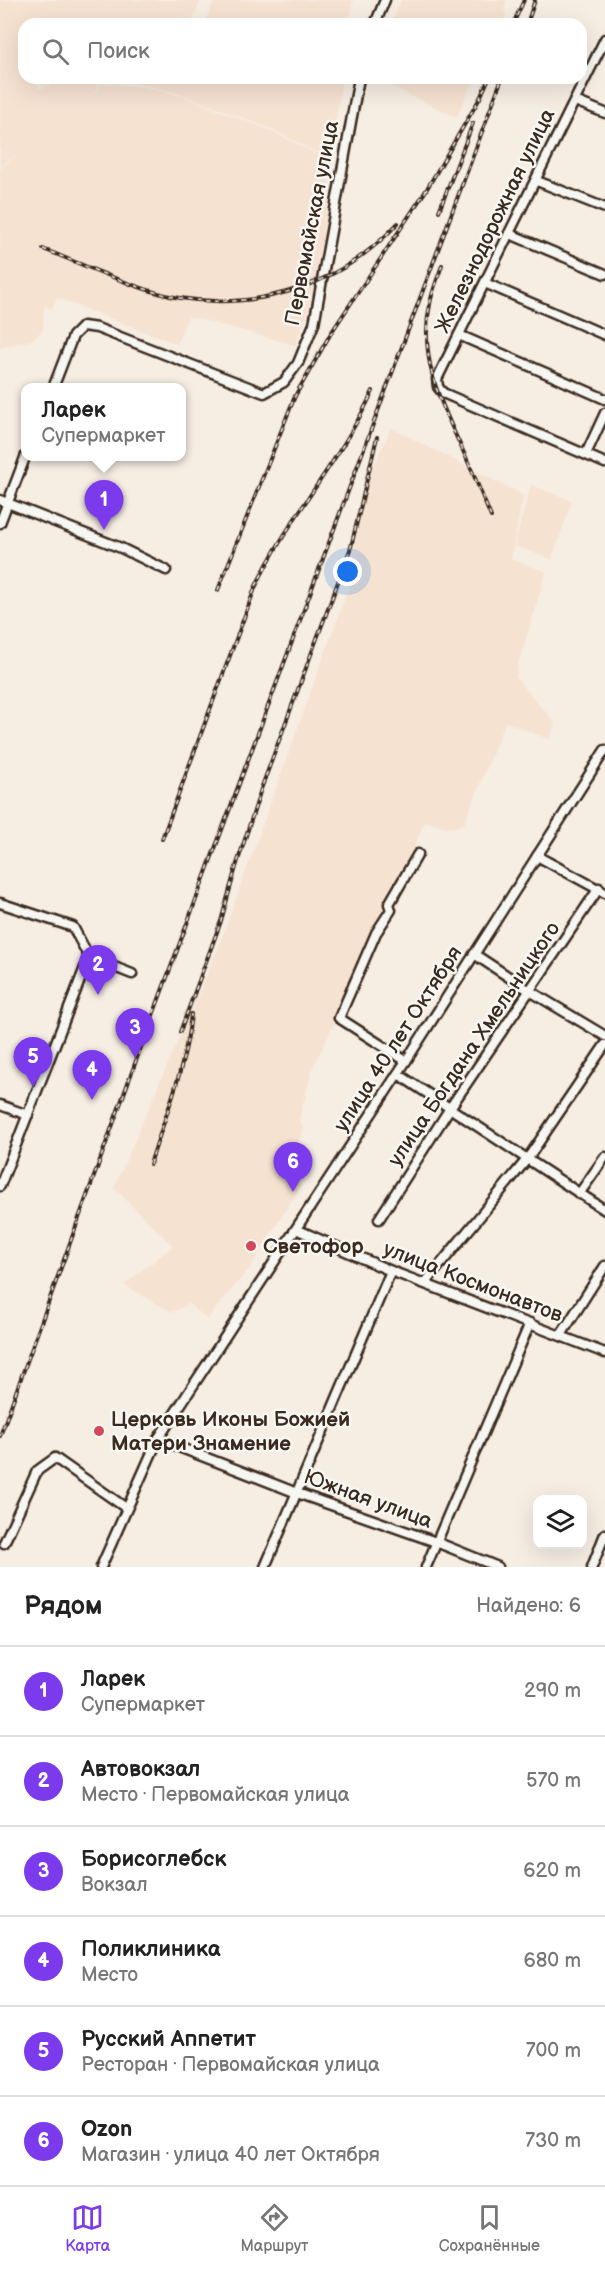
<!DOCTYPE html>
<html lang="ru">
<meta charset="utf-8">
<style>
:root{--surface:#fff;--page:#f6f6f6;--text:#222;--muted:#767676;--line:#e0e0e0;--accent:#7c3aed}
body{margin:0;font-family:"Balsamiq Sans",sans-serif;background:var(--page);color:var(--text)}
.controls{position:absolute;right:18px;bottom:18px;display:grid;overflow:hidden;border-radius:12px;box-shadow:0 6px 24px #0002}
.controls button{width:54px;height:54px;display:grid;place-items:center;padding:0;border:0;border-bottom:2px solid var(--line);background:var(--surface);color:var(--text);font:30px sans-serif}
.you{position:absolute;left:348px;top:572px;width:21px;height:21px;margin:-15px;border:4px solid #fff;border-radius:50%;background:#1a73e8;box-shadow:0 0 0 9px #1a73e833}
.badge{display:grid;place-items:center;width:39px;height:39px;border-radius:50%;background:var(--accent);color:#fff;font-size:20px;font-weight:700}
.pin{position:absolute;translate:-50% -50px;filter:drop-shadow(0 2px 3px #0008)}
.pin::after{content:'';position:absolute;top:32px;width:21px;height:18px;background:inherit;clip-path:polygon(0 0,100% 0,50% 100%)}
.popup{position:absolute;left:21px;top:383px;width:165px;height:78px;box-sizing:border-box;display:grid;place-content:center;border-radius:12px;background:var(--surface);filter:drop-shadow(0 2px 4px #0005);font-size:20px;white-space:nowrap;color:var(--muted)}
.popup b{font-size:22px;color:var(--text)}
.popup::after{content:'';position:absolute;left:50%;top:100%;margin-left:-12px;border:12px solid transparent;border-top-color:var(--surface)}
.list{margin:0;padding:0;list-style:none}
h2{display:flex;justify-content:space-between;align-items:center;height:78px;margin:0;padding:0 24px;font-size:26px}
h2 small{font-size:20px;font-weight:400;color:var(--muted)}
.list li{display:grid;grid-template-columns:39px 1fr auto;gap:18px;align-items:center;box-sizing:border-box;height:90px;padding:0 24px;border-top:2px solid var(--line)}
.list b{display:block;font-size:22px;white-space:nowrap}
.list p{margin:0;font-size:20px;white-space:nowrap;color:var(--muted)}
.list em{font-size:20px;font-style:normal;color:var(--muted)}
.icon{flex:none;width:33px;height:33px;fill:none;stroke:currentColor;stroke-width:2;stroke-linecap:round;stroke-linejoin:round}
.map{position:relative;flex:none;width:605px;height:1567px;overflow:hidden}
.search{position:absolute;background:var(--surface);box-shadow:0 6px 24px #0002;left:18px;right:18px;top:18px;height:66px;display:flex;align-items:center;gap:15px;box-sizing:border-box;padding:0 21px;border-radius:18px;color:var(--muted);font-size:22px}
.sheet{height:618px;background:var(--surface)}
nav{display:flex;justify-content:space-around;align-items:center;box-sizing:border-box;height:84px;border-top:2px solid var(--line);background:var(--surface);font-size:16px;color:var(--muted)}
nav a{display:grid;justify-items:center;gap:3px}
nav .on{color:var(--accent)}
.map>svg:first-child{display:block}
.built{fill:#f6e2d1}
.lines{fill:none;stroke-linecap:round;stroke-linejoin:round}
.minor-casing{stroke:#3b2a1e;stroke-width:13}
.minor{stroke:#f6f6f2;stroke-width:8}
.rail-casing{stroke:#3b2a1e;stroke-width:4}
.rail{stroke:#f6f6f2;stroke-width:1.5;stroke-dasharray:4.5;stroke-linecap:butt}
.poi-dot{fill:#d1495b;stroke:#f6f6f2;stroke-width:2}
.labels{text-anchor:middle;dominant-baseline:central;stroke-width:5;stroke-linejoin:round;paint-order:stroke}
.street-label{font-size:21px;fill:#3b2a1e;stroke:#f6f6f2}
.poi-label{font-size:21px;font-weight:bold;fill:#3b2a1e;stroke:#f6f6f2;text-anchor:start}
</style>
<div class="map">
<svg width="605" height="1567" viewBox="0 0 605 1567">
<rect width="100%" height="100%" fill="#f6ede3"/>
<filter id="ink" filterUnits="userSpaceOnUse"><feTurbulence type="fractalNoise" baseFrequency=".0167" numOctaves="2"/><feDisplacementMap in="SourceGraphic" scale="12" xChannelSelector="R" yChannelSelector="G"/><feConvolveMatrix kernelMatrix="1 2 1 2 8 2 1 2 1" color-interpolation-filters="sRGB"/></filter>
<g filter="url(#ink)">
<g class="built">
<polygon points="0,0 201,0 191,24 24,24 24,78 35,78 39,89 72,78 93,78 98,90 84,99 99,91 101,84 145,87 181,96 267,129 331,161 327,213 316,271 307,315 295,345 188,316 177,344 57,298 52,308 44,306 43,330 32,340 0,348 0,169 20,152 0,167"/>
<polygon points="215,0 353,0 349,24 204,24"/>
<polygon points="401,0 507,0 504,10 506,15 501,24 391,24"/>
<polygon points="98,78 342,78 330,159 269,128 178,93 142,84"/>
<polygon points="374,78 475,78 456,117"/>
<polygon points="391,428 523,495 511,559 546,572 519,662 516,678 555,723 549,739 505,722 464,824 452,828 425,821 406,867 385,909 336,1020 313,1066 299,1119 303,1128 287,1177 302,1184 249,1269 207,1319 189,1304 172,1312 124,1285 173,1246 114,1188 217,951 349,587 364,488"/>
<polygon points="531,485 572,501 552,559 514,546"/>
</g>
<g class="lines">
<g class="minor-casing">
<g id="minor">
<polyline points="375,24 385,0"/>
<polyline points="605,39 437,379 438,387 443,393 605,463"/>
<polyline points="575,101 605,113"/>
<polyline points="537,181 605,208"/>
<polyline points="510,234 605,274"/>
<polyline points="485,283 605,335"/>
<polyline points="459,335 605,399"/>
<polyline points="53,388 73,336 83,326 97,328 264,393 284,382 298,363 314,324 359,78"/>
<polyline points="586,454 605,413"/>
<polyline points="0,500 121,548 166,570"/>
<polyline points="0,523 26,455"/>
<polyline points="537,856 605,893"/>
<polyline points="0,903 73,927 89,957 132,974"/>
<polyline points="474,954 530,991 605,1036"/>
<polyline points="406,1061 339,1018 376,933 391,910 389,904 418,854"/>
<polyline points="398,1074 605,1210"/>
<polyline points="0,1105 28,1115"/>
<polyline points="0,1186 89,957"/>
<polyline points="579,1194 605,1157"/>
<polyline points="379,1219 450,1108 599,888"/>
<polyline points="296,1229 391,1271 605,1353"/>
<polyline points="425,1283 528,1158 605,1045"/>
<polyline points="561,1335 605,1266"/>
<polyline points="158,1439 297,1493 436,1542 498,1567"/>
<polyline points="4,1543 37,1471 55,1458 126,1508"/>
<polyline points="101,1567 158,1439 406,1061 605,750"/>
<polyline points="265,1567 391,1271"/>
<polyline points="426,1567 530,1323"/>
<polyline points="592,1567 605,1534"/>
</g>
</g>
<use href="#minor" class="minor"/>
<g class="rail-casing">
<g id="rail">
<polyline points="513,24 524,0"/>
<polyline points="527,24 535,0"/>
<polyline points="439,211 473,123"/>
<path d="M43,249C85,265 136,290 180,298C261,311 343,284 398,223"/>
<path d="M442,265C438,278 432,291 430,304C418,359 442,406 464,453C474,474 482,496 491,517"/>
<polyline points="218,590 295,396 331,333 425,192 480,98 489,78"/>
<path d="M162,839L255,588C288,518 340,461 373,391"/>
<polyline points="180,1032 221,921 236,867 261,789 351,547 377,437"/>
<path d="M150,1164C166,1114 186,1066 191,1014"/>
<polyline points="0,1436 137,1058 502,78"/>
</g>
</g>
<use href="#rail" class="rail"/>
</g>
</g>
<g class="poi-dot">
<circle cx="251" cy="1246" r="6"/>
<circle cx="99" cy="1431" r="6"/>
</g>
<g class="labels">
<g class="street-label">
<text transform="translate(495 221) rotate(-64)">Железнодорожная улица</text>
<text transform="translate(312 223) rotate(-79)">Первомайская улица</text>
<text transform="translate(398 1039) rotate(-57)">улица 40 лет Октября</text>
<text transform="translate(474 1044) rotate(-56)">улица Богдана Хмельницкого</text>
<text transform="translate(473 1282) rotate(21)">улица Космонавтов</text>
<text transform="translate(368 1499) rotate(20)">Южная улица</text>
</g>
<g class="poi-label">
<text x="263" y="1246">Светофор</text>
<text x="111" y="1419">Церковь Иконы Божией<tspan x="111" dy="24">Матери Знамение</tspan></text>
</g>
</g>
</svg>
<div class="controls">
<button><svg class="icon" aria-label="layers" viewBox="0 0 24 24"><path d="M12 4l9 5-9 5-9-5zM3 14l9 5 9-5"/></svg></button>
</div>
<div class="you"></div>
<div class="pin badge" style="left:104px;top:530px">1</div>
<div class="popup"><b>Ларек</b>Супермаркет</div>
<div class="pin badge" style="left:98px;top:995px">2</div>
<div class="pin badge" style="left:135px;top:1058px">3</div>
<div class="pin badge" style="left:92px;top:1100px">4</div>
<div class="pin badge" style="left:33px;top:1087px">5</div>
<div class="pin badge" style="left:293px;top:1192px">6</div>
<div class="search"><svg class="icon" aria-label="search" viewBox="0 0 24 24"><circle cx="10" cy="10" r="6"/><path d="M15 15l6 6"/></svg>Поиск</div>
</div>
<section class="sheet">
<h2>Рядом<small>Найдено: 6</small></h2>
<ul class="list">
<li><span class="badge">1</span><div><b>Ларек</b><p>Супермаркет</p></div><em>290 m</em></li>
<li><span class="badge">2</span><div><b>Автовокзал</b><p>Место · Первомайская улица</p></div><em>570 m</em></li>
<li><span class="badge">3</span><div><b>Борисоглебск</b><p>Вокзал</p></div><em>620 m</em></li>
<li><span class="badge">4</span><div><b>Поликлиника</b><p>Место</p></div><em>680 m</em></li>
<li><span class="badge">5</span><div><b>Русский Аппетит</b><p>Ресторан · Первомайская улица</p></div><em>700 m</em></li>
<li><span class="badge">6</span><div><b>Ozon</b><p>Магазин · улица 40 лет Октября</p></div><em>730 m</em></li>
</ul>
</section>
<nav>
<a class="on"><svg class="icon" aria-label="map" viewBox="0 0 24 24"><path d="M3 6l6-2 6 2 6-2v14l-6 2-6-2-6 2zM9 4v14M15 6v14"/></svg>Карта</a>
<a><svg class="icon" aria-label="directions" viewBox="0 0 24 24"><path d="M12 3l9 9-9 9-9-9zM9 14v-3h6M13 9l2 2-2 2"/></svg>Маршрут</a>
<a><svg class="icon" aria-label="saved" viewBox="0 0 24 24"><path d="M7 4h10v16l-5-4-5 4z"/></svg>Сохранённые</a>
</nav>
